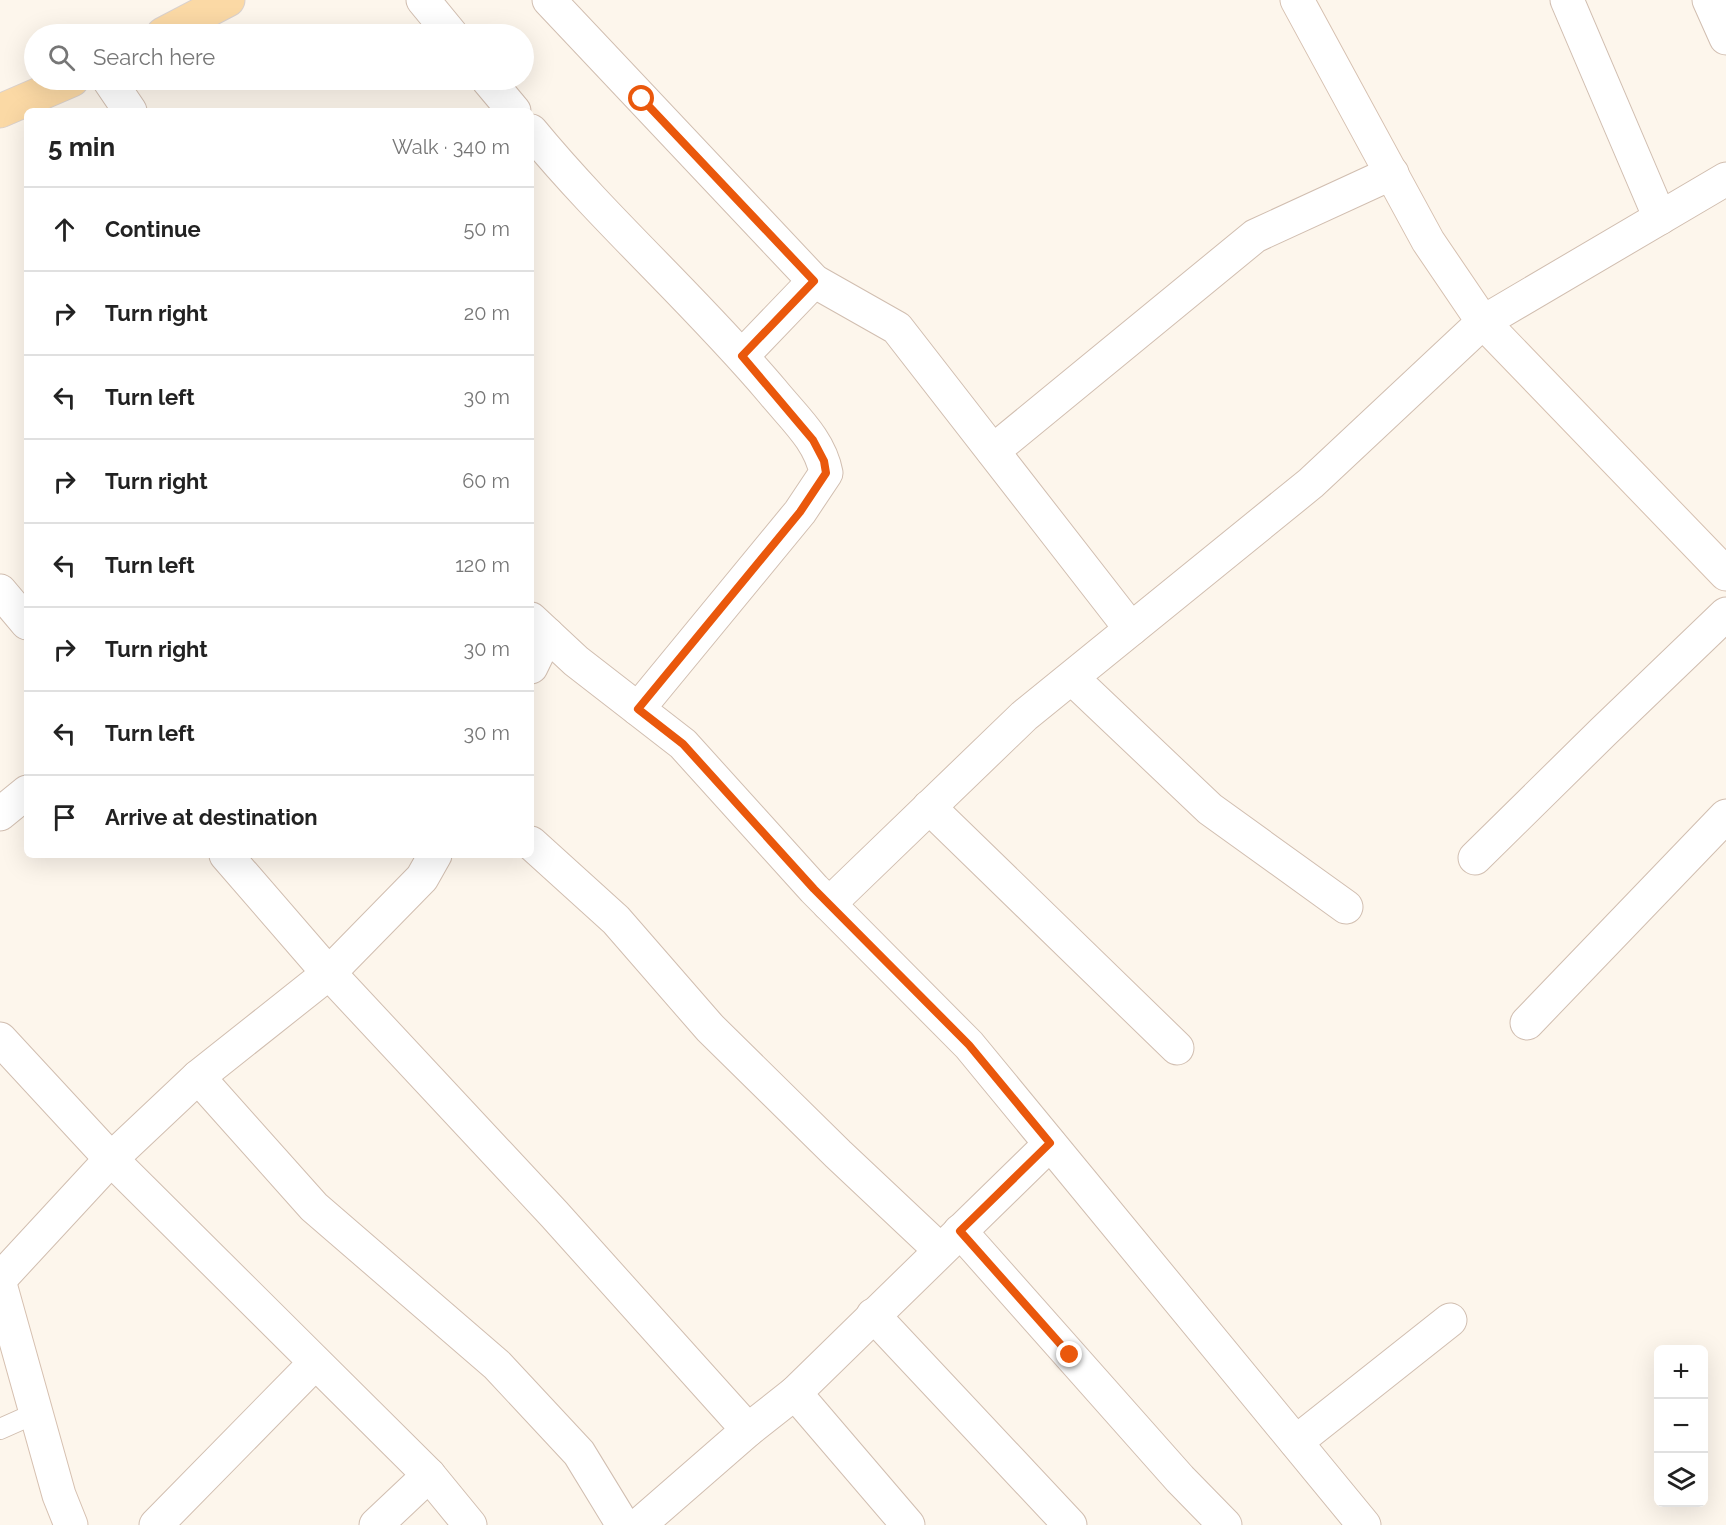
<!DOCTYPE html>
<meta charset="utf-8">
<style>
:root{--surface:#fff;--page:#f6f6f6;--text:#222;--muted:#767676;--line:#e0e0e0}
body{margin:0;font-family:Raleway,sans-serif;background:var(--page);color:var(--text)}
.controls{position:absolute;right:18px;bottom:18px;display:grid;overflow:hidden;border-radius:9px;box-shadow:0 6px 24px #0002}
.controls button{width:54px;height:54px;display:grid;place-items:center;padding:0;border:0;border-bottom:2px solid var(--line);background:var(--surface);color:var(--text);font:30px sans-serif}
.stop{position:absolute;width:18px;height:18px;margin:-14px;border:4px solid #ea580c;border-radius:50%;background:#fff}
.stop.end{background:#ea580c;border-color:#fff;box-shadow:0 2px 6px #0008}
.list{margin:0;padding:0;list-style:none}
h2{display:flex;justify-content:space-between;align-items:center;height:78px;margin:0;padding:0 24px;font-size:26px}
h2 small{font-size:20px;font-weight:400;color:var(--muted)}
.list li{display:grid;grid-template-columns:39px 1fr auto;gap:18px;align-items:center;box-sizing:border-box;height:84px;padding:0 24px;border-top:2px solid var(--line)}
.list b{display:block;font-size:22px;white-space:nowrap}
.list em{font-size:20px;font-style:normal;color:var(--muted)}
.icon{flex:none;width:33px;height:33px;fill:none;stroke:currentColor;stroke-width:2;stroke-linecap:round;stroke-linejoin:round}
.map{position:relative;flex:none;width:1726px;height:1525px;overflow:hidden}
.search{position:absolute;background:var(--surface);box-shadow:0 6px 24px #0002;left:24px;top:24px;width:510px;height:66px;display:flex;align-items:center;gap:15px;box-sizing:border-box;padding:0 21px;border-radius:33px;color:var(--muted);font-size:22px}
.panel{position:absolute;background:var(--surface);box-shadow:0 6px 24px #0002;left:24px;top:108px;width:510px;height:750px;border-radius:9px}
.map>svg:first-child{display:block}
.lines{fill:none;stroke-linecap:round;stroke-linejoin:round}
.lane-casing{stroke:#d1beb0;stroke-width:22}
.street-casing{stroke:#d1beb0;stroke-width:35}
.secondary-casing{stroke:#d6c0b0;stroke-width:35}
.primary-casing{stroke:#dad1cd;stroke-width:35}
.lane{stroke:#fff;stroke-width:20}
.street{stroke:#fff;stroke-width:33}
.secondary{stroke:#fff;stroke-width:33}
.primary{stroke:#fbd9a5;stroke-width:33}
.route{stroke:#ea580c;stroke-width:8}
</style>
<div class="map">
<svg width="1726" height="1525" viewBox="0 0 1726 1525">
<rect width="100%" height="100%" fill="#fdf6ec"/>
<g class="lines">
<g class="lane-casing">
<polyline id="lane" points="0,1429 36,1413"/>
</g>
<g class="street-casing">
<g id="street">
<polyline points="423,0 451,34"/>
<polyline points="549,0 814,281 897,328 1131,629"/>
<polyline points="1567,0 1660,218"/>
<polyline points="1709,0 1726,38"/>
<polyline points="109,80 130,111"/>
<polyline points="488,80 514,111"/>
<path d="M531,131C606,222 696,301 772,391C793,417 820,440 826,473L800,512L638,709"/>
<polyline points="742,356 814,281"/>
<polyline points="993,451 1255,236 1392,173"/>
<polyline points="0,591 27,623"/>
<polyline points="531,619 576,661 683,744 814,889 969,1045 1364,1525"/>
<polyline points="531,667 547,634"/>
<polyline points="1072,678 1210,809 1346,907"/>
<polyline points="929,807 1177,1048"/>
<polyline points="0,814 27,792"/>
<polyline points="531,843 616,920 710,1028 838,1154 940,1250"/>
<polyline points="226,855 317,960 554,1214 748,1430"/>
<polyline points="1475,858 1603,732 1726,614"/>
<polyline points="829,904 1024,716 1311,483 1483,322 1726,179"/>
<polyline points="1527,1023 1726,816"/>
<polyline points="0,1039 111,1159 429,1475 470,1525"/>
<polyline points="198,1077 314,1207 497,1365 579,1453 623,1525"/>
<polyline points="960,1231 1180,1479 1225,1525"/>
<polyline points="0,1279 111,1159 198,1077 329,973 422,878 435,855"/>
<polyline points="873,1315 1070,1525"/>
<polyline points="795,1393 908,1525"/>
<polyline points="1296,1442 1450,1320"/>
<polyline points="156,1525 315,1363"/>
<polyline points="376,1525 429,1475"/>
<polyline points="639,1525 748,1430 795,1393 1050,1144"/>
</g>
</g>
<g class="secondary-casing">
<g id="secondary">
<polyline points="1297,0 1428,241 1483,322 1726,574"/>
<polyline points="0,1284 59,1495 71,1525"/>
</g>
</g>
<g class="primary-casing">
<g id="primary">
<polyline points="163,34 228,0"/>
<polyline points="0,111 72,80"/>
</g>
</g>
<use href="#lane" class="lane"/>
<use href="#street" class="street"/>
<use href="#secondary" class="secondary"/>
<use href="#primary" class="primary"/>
</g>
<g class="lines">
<polyline class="route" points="642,99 814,281 742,356 813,440 824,461 826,473 800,512 638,709 683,744 814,889 969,1045 1050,1143 960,1231 1070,1355"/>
</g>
</svg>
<div class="controls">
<button>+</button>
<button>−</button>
<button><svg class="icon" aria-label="layers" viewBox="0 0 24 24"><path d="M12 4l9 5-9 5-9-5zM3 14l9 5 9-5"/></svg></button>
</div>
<div class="stop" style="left:642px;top:99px"></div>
<div class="stop end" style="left:1070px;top:1355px"></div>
<div class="search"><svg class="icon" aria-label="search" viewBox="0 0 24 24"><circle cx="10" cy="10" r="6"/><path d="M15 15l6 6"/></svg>Search here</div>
<section class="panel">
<h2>5 min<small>Walk · 340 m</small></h2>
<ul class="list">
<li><svg class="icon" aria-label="ahead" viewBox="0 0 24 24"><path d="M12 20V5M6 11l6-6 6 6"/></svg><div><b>Continue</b></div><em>50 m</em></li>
<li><svg class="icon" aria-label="right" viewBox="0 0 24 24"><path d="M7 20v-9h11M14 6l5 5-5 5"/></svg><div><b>Turn right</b></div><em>20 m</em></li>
<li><svg class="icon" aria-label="left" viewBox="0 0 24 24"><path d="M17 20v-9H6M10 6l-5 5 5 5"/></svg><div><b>Turn left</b></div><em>30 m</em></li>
<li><svg class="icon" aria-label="right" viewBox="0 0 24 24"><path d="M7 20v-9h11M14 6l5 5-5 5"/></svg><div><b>Turn right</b></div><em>60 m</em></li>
<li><svg class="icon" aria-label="left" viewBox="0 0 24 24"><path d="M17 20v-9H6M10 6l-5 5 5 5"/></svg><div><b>Turn left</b></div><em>120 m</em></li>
<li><svg class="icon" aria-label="right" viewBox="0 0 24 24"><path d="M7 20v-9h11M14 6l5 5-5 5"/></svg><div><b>Turn right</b></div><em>30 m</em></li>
<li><svg class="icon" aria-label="left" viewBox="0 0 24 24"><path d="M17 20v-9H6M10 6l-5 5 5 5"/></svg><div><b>Turn left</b></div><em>30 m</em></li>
<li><svg class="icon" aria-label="arrive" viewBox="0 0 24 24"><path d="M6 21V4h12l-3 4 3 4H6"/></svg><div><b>Arrive at destination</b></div></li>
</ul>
</section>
</div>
